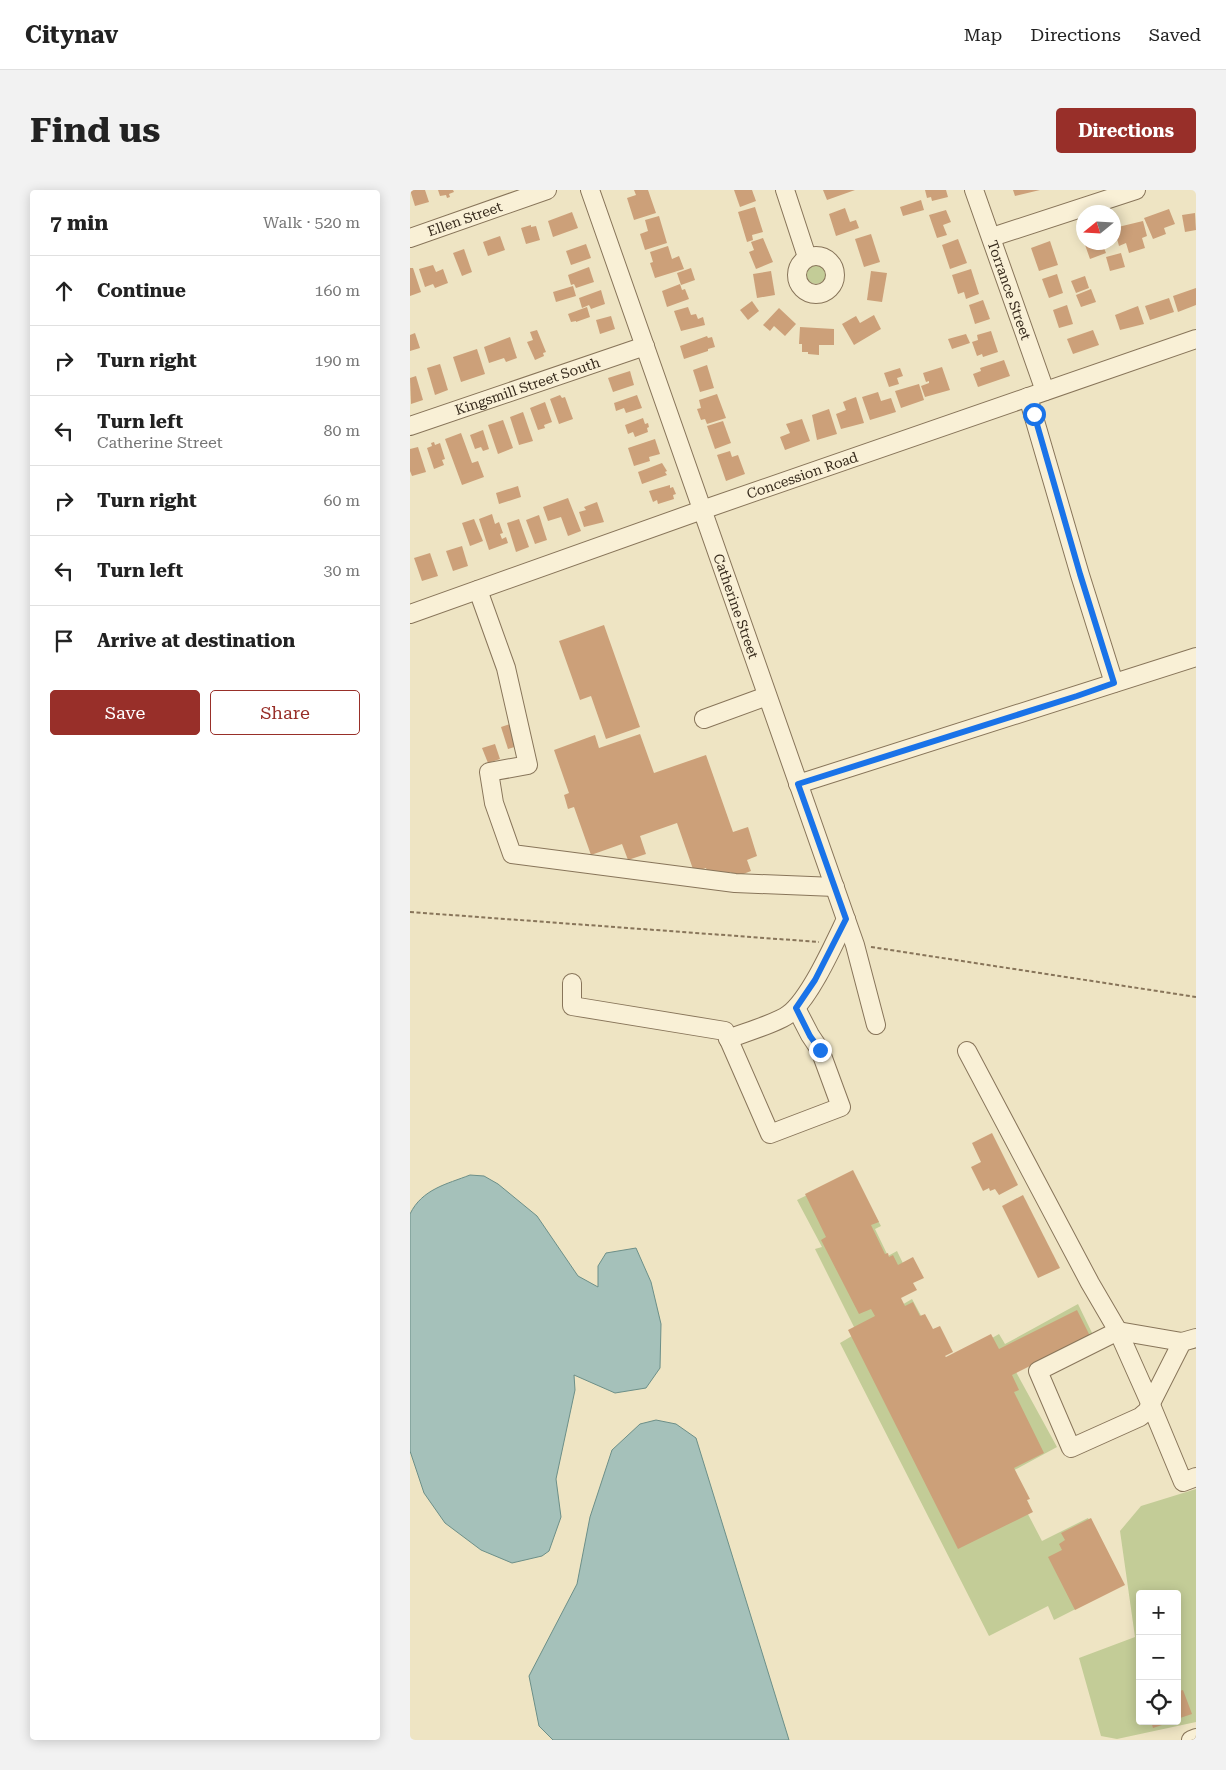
<!DOCTYPE html>
<meta charset="utf-8">
<style>
:root{--surface:#fff;--page:#f2f2f2;--text:#222;--muted:#767676;--line:#e0e0e0;--accent:#982f29}
body{margin:0;font-family:"Roboto Serif",serif;background:var(--page);color:var(--text)}
.controls{position:absolute;right:15px;bottom:15px;display:grid;overflow:hidden;border-radius:5px;box-shadow:0 2px 12px #0003}
.controls button{width:45px;height:45px;display:grid;place-items:center;padding:0;border:0;border-bottom:1px solid var(--line);background:var(--surface);color:var(--text);font:25px sans-serif}
.compass{position:absolute;left:666px;top:15px;width:45px;height:45px;border-radius:50%;background:var(--surface);box-shadow:0 2px 12px #0003;rotate:252deg}
.stop{position:absolute;width:15px;height:15px;margin:-11px;border:4px solid #1a73e8;border-radius:50%;background:#fff}
.stop.end{background:#1a73e8;border-color:#fff;box-shadow:0 1px 5px #0008}
.list{margin:0;padding:0;list-style:none}
h2{display:flex;justify-content:space-between;align-items:center;height:65px;margin:0;padding:0 20px;font-size:21px}
h2 small{font-size:16px;font-weight:400;color:var(--muted)}
.list li{display:grid;grid-template-columns:32px 1fr auto;gap:15px;align-items:center;box-sizing:border-box;height:70px;padding:0 20px;border-top:1px solid var(--line)}
.list b{display:block;font-size:19px;white-space:nowrap}
.list p{margin:0;font-size:16px;white-space:nowrap;color:var(--muted)}
.list em{font-size:16px;font-style:normal;color:var(--muted)}
.actions{display:flex;gap:10px;padding:15px 20px}
.actions a{flex:1;padding:11px 0;border:1px solid var(--accent);border-radius:5px;text-align:center;font-size:18px;color:var(--accent)}
.actions .main{background:var(--accent);color:#fff}
.icon{flex:none;width:28px;height:28px;fill:none;stroke:currentColor;stroke-width:2;stroke-linecap:round;stroke-linejoin:round}
.map{position:relative;flex:none;width:786px;height:1550px;overflow:hidden;border-radius:5px}
header{display:flex;align-items:center;gap:30px;box-sizing:border-box;height:70px;padding:0 25px;background:var(--surface);border-bottom:1px solid var(--line)}
header strong{font-size:24px}
nav{display:flex;gap:28px;margin-inline-start:auto;font-size:18px}
.intro{display:flex;align-items:center;justify-content:space-between;box-sizing:border-box;height:120px;padding:0 30px}
h1{margin:0;font-size:35px}
.button{padding:12px 22px;border-radius:5px;background:var(--accent);color:#fff;font-size:18px;font-weight:700}
main{display:flex;gap:30px;padding:0 30px}
aside{flex:1;background:var(--surface);border-radius:5px;box-shadow:0 2px 12px #0003}
.map>svg:first-child{display:block}
.green{fill:#c3cc97;fill-rule:evenodd}
.water{fill:#a5c1ba;stroke:#6c8f88}
.building{fill:#cca079}
.lines{fill:none;stroke-linecap:round;stroke-linejoin:round}
.minor-casing{stroke:#88755a;stroke-width:20}
.path{stroke:#88755a;stroke-width:2;stroke-dasharray:4 2.5;stroke-linecap:butt}
.minor{stroke:#f9f0d6;stroke-width:18}
.route{stroke:#1a73e8;stroke-width:6}
.labels{text-anchor:middle;dominant-baseline:central;stroke-width:4.5;stroke-linejoin:round;paint-order:stroke}
.street-label{font-size:14px;fill:#382c1e;stroke:#f6edd2}
</style>
<header>
<strong>Citynav</strong>
<nav><a>Map</a><a>Directions</a><a>Saved</a></nav>
</header>
<div class="intro"><h1>Find us</h1><a class="button">Directions</a></div>
<main>
<aside>
<h2>7 min<small>Walk · 520 m</small></h2>
<ul class="list">
<li><svg class="icon" aria-label="ahead" viewBox="0 0 24 24"><path d="M12 20V5M6 11l6-6 6 6"/></svg><div><b>Continue</b></div><em>160 m</em></li>
<li><svg class="icon" aria-label="right" viewBox="0 0 24 24"><path d="M7 20v-9h11M14 6l5 5-5 5"/></svg><div><b>Turn right</b></div><em>190 m</em></li>
<li><svg class="icon" aria-label="left" viewBox="0 0 24 24"><path d="M17 20v-9H6M10 6l-5 5 5 5"/></svg><div><b>Turn left</b><p>Catherine Street</p></div><em>80 m</em></li>
<li><svg class="icon" aria-label="right" viewBox="0 0 24 24"><path d="M7 20v-9h11M14 6l5 5-5 5"/></svg><div><b>Turn right</b></div><em>60 m</em></li>
<li><svg class="icon" aria-label="left" viewBox="0 0 24 24"><path d="M17 20v-9H6M10 6l-5 5 5 5"/></svg><div><b>Turn left</b></div><em>30 m</em></li>
<li><svg class="icon" aria-label="arrive" viewBox="0 0 24 24"><path d="M6 21V4h12l-3 4 3 4H6"/></svg><div><b>Arrive at destination</b></div></li>
</ul>
<div class="actions"><a class="main">Save</a><a>Share</a></div>
</aside>
<div class="map">
<svg width="786" height="1550" viewBox="0 0 786 1550">
<rect width="100%" height="100%" fill="#eee4c3"/>
<g class="green">
<circle cx="406" cy="84" r="10"/>
<polygon points="442,983 471,1036 465,1039 478,1066 487,1061 504,1096 484,1106 490,1116 502,1109 537,1174 589,1144 595,1154 668,1114 685,1149 653,1157 606,1182 647,1257 597,1284 632,1351 678,1328 713,1395 644,1430 638,1416 579,1446 430,1153 447,1143 405,1059 412,1057 387,1010"/>
<path d="M786,1299V1532L707,1549L691,1546L669,1468L725,1447L710,1341L731,1316ZM730,1404H767V1531H730Z"/>
</g>
<g class="water">
<path d="M60,985L74,986L88,994L127,1026L168,1086L188,1097V1076L196,1063L226,1058L241,1092L251,1134L250,1178L236,1198L205,1203L164,1185L165,1200L146,1289L151,1327L139,1361L132,1366L102,1373L71,1360L35,1333L14,1303L0,1261V1024C12,999 37,994 60,985Z"/>
<polygon points="246,1230 266,1234 286,1248 379,1550 143,1550 129,1536 119,1486 167,1394 180,1327 202,1260 230,1234"/>
</g>
<g class="building">
<polygon points="0,0 15,0 19,12 5,16"/>
<polygon points="28,0 43,0 44,2 39,4 40,7 37,8 36,5 30,6"/>
<polygon points="224,0 238,0 246,23 224,30 217,8 226,5"/>
<polygon points="324,0 342,0 346,11 330,17"/>
<polygon points="413,0 445,0 417,10"/>
<polygon points="515,0 536,0 538,7 522,11 521,7 517,8"/>
<polygon points="603,0 630,0 605,6"/>
<polygon points="511,10 514,20 493,26 490,17"/>
<polygon points="345,17 353,42 342,45 343,50 337,52 328,22"/>
<polygon points="435,18 440,32 446,30 449,38 426,46 419,24"/>
<polygon points="759,19 765,34 754,38 756,44 743,49 734,28"/>
<polygon points="536,20 541,32 533,35 537,45 527,48 519,25"/>
<polygon points="162,22 168,38 143,47 138,31"/>
<polygon points="785,23 786,40 775,42 772,25"/>
<polygon points="249,26 257,53 235,60 230,44 238,41 235,30"/>
<polygon points="733,31 737,46 732,48 735,58 719,63 716,53 709,56 704,38"/>
<polygon points="121,35 121,37 126,36 130,50 116,54 111,38"/>
<polygon points="461,44 470,72 454,77 445,49"/>
<polygon points="90,46 95,60 78,66 73,52"/>
<polygon points="353,48 363,72 346,79 339,62 344,60 341,52"/>
<polygon points="548,49 557,73 540,79 532,55"/>
<polygon points="640,51 648,75 629,81 621,58"/>
<polygon points="674,52 700,52 701,56 694,58 696,63 680,69"/>
<polygon points="176,54 181,68 161,75 156,61"/>
<polygon points="258,56 262,69 269,66 274,79 245,88 240,73 243,72 240,62"/>
<polygon points="54,59 62,82 52,86 43,63"/>
<polygon points="711,63 715,77 700,81 696,67"/>
<polygon points="23,75 26,82 33,79 38,93 25,98 23,94 15,97 9,79"/>
<polygon points="179,77 184,92 166,98 164,94 161,95 158,85"/>
<polygon points="0,78 3,78 11,102 0,106"/>
<polygon points="281,78 285,90 271,95 267,83"/>
<polygon points="561,79 569,104 556,109 554,102 548,104 542,85"/>
<polygon points="361,81 365,105 347,108 343,84"/>
<polygon points="461,81 477,83 472,112 457,110"/>
<polygon points="647,84 653,103 639,108 632,89"/>
<polygon points="675,86 679,98 666,103 661,91"/>
<polygon points="270,94 272,100 275,99 279,109 257,117 252,101"/>
<polygon points="163,96 166,106 146,112 143,102"/>
<polygon points="786,98 786,115 768,122 763,106"/>
<polygon points="681,99 686,112 671,117 666,105"/>
<polygon points="191,100 195,114 181,119 179,115 172,118 169,108"/>
<polygon points="759,108 764,122 740,130 735,116"/>
<polygon points="573,110 580,129 565,134 559,115"/>
<polygon points="342,111 349,121 338,130 330,120"/>
<polygon points="657,115 663,134 649,138 643,120"/>
<polygon points="728,116 734,134 710,140 705,125"/>
<polygon points="177,117 180,127 166,132 166,131 161,132 158,124"/>
<polygon points="278,117 281,125 286,124 288,129 293,127 295,135 271,141 264,121"/>
<polygon points="369,118 386,134 375,146 364,136 360,141 353,135"/>
<polygon points="464,125 471,139 444,155 432,134 446,126 450,133"/>
<polygon points="201,126 205,139 190,144 186,130"/>
<polygon points="390,137 424,139 424,155 409,155 409,165 398,164 398,162 392,162 392,154 389,154"/>
<polygon points="127,140 136,162 133,163 134,166 125,170 117,152 123,150 120,142"/>
<polygon points="683,140 689,155 663,164 657,149"/>
<polygon points="581,141 588,162 573,167 572,164 567,166 562,152 568,150 567,145"/>
<polygon points="5,143 10,158 0,161 0,145"/>
<polygon points="556,144 560,153 542,159 538,149"/>
<polygon points="297,146 298,148 302,147 305,157 298,159 298,161 274,169 270,156"/>
<polygon points="100,147 107,168 96,172 94,168 79,173 74,157"/>
<polygon points="67,159 75,184 51,192 43,167"/>
<polygon points="594,170 600,186 568,197 563,184 571,181 570,178"/>
<polygon points="30,174 38,200 25,205 17,178"/>
<polygon points="297,175 304,198 290,202 283,180"/>
<polygon points="532,177 540,200 515,207 511,196 519,193 519,191 516,192 513,183"/>
<polygon points="490,178 493,186 487,188 489,194 479,197 474,183"/>
<polygon points="220,181 224,195 203,202 198,188"/>
<polygon points="6,186 13,210 1,214 0,188"/>
<polygon points="509,194 514,210 491,218 485,201"/>
<polygon points="468,202 471,211 481,208 486,222 460,230 452,207"/>
<polygon points="307,204 316,228 297,234 295,229 291,230 287,219 291,218 289,210"/>
<polygon points="150,205 152,208 155,207 163,229 149,234 140,209"/>
<polygon points="227,205 232,218 216,223 214,218 206,221 204,213"/>
<polygon points="446,207 454,233 431,239 426,224 436,220 433,212"/>
<polygon points="135,212 142,232 134,235 135,238 128,240 120,218"/>
<polygon points="419,219 427,244 407,250 402,225"/>
<polygon points="113,222 123,251 109,255 100,227"/>
<polygon points="233,228 235,234 238,233 239,237 237,238 238,242 225,247 223,242 218,244 215,235"/>
<polygon points="392,229 400,251 375,260 370,247 380,243 376,234"/>
<polygon points="93,230 103,258 88,264 78,235"/>
<polygon points="313,231 321,253 305,259 297,236"/>
<polygon points="73,240 79,259 73,261 71,257 65,259 60,245"/>
<polygon points="51,243 62,273 68,271 74,287 52,295 35,249"/>
<polygon points="245,249 250,264 239,267 240,271 224,276 218,258"/>
<polygon points="24,252 25,255 30,253 35,269 32,270 34,275 24,279 17,258 22,256 21,253"/>
<polygon points="8,257 16,282 2,286 0,281 0,259"/>
<polygon points="320,261 322,267 328,265 335,284 316,291 307,265"/>
<polygon points="252,273 257,281 255,282 257,285 232,294 228,282"/>
<polygon points="260,295 260,298 263,297 266,304 263,305 264,309 248,314 247,310 243,312 239,301"/>
<polygon points="108,296 111,307 89,314 86,303"/>
<polygon points="158,308 171,341 158,346 151,327 138,331 133,317"/>
<polygon points="187,312 194,332 174,337 169,322 176,320 174,317"/>
<polygon points="82,324 85,334 89,332 93,343 90,344 92,349 96,347 98,353 79,360 69,329"/>
<polygon points="129,325 137,350 125,354 116,330"/>
<polygon points="64,329 73,351 60,356 52,333"/>
<polygon points="109,329 119,357 106,362 97,333"/>
<polygon points="52,356 58,376 43,381 36,361"/>
<polygon points="20,363 28,386 12,391 4,368"/>
<polygon points="194,435 230,537 196,549 181,506 170,510 149,451"/>
<polygon points="103,533 111,555 98,559 91,537"/>
<polygon points="230,544 244,583 296,565 323,642 338,637 347,666 337,670 341,681 323,688 321,682 308,687 299,686 296,678 284,682 267,633 230,646 236,664 218,670 212,654 181,665 164,617 158,619 154,605 159,603 144,560 185,545 189,558"/>
<polygon points="85,554 90,569 78,573 72,558"/>
<polygon points="582,943 608,995 589,1005 585,999 580,1001 579,998 573,1001 561,977 571,972 562,953"/>
<polygon points="443,980 469,1032 461,1035 475,1064 478,1063 479,1067 483,1065 488,1075 503,1067 514,1088 503,1093 507,1100 491,1108 495,1116 503,1112 510,1126 515,1124 523,1139 530,1136 543,1162 535,1166 536,1167 581,1144 589,1159 667,1120 680,1146 602,1185 609,1200 604,1202 634,1263 604,1278 620,1309 617,1310 623,1322 548,1359 438,1140 465,1126 461,1119 449,1124 411,1050 416,1047 395,1004"/>
<polygon points="613,1005 650,1078 628,1088 592,1016"/>
<polygon points="681,1328 715,1395 665,1420 638,1367 652,1360 649,1354 655,1350 651,1343"/>
<polygon points="773,1500 782,1524 767,1529 767,1502"/>
<polygon points="741,1531 761,1531 761,1532 743,1538"/>
</g>
<g class="lines">
<g class="minor-casing">
<g id="minor">
<path id="s1" d="M180,0L445,755L466,835"/>
<polyline points="375,0 397,67"/>
<path id="s2" d="M564,0L635,201"/>
<polyline points="582,47 726,0"/>
<path id="s3" d="M0,48L137,0"/>
<circle cx="406" cy="85" r="19"/>
<polyline points="618,207 670,385 704,493"/>
<path id="s4" d="M0,236L235,156"/>
<polyline points="68,400 96,478 118,575 79,582 84,613 102,664 325,693 425,697"/>
<path id="s5" d="M0,424L292,320L786,149"/>
<polyline points="294,529 357,506"/>
<polyline points="388,594 786,467"/>
<polyline points="162,793 162,816 315,841 360,944 431,917 410,860 400,845 386,818"/>
<path d="M318,849C333,843 368,833 379,824C400,808 424,754 436,729"/>
<polyline points="557,861 680,1093 708,1141 741,1215 773,1292 786,1287"/>
<polyline points="772,1152 737,1221 730,1227 661,1258 628,1181 708,1141 772,1152 786,1148"/>
<polyline points="781,1550 786,1548"/>
</g>
</g>
<g class="path">
<polyline points="0,722 409,752"/>
<polyline points="461,757 786,807"/>
</g>
<use href="#minor" class="minor"/>
</g>
<g class="lines">
<polyline class="route" points="410,860 400,846 386,818 405,790 436,729 388,594 667,506 704,493 670,384 624,224"/>
</g>
<g class="labels">
<g class="street-label">
<text stroke="none"><textPath href="#s3" startOffset="58">Ellen Street</textPath></text>
<text stroke="none"><textPath href="#s2" startOffset="106">Torrance Street</textPath></text>
<text stroke="none"><textPath href="#s4" startOffset="124">Kingsmill Street South</textPath></text>
<text stroke="none"><textPath href="#s5" startOffset="416">Concession Road</textPath></text>
<text stroke="none"><textPath href="#s1" startOffset="441">Catherine Street</textPath></text>
</g>
</g>
</svg>
<div class="controls">
<button>+</button>
<button>−</button>
<button><svg class="icon" aria-label="locate" viewBox="0 0 24 24"><circle cx="12" cy="12" r="6"/><path d="M12 2v4M12 18v4M2 12h4M18 12h4"/></svg></button>
</div>
<svg class="compass" viewBox="-18 -18 36 36"><path d="M0-13l5 13h-10z" fill="#e53935"/><path d="M0 13l5-13h-10z" fill="#767676"/></svg>
<div class="stop" style="left:624px;top:224px"></div>
<div class="stop end" style="left:410px;top:860px"></div>
</div>
</main>
